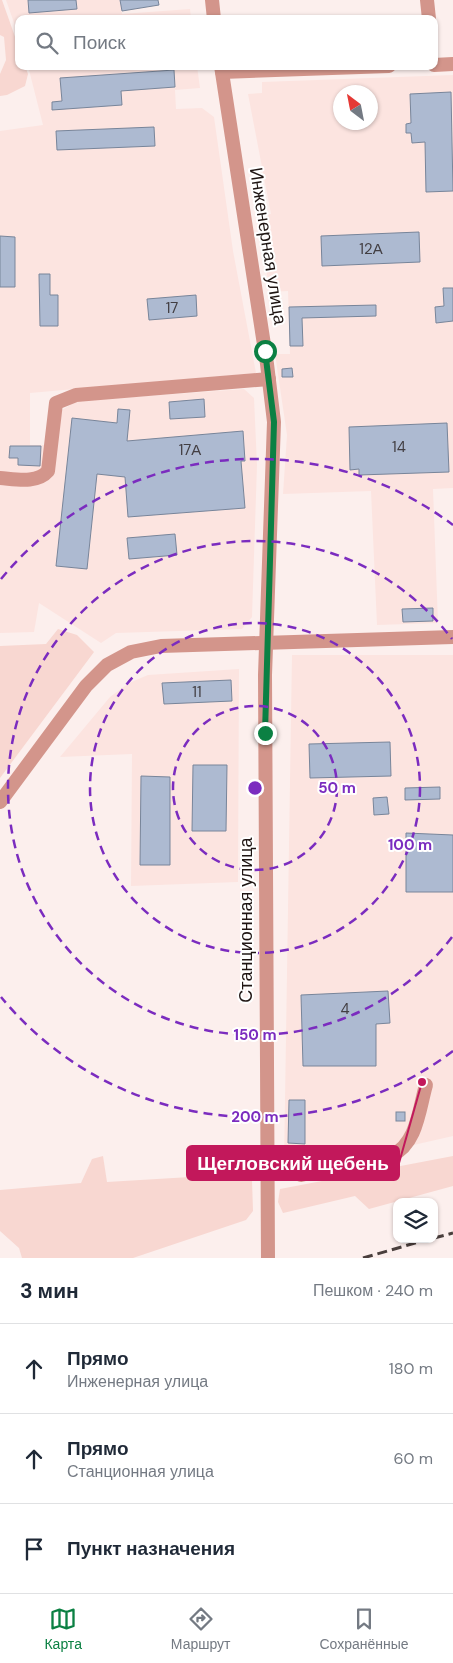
<!DOCTYPE html>
<html lang="ru">
<meta charset="utf-8">
<style>
:root{--surface:#fff;--page:#f6f6f7;--text:#1f2937;--muted:#747a83;--line:#e0e1e3;--accent:#0b8043}
body{margin:0;font-family:"DM Sans",sans-serif;background:var(--page);color:var(--text)}
.controls{position:absolute;right:15px;bottom:15px;display:grid;overflow:hidden;border-radius:10px;box-shadow:0 1px 4px #0004}
.controls button{width:45px;height:45px;display:grid;place-items:center;padding:0;border:0;border-bottom:1px solid var(--line);background:var(--surface);color:var(--text);font:25px sans-serif}
.compass{position:absolute;left:333px;top:85px;width:45px;height:45px;border-radius:50%;background:var(--surface);box-shadow:0 1px 4px #0004;rotate:328deg}
.stop{position:absolute;width:15px;height:15px;margin:-11px;border:4px solid #0b8043;border-radius:50%;background:#fff}
.stop.end{background:#0b8043;border-color:#fff;box-shadow:0 1px 5px #0008}
.list{margin:0;padding:0;list-style:none}
h2{display:flex;justify-content:space-between;align-items:center;height:65px;margin:0;padding:0 20px;font-size:21px}
h2 small{font-size:16px;font-weight:400;color:var(--muted)}
.list li{display:grid;grid-template-columns:32px 1fr auto;gap:15px;align-items:center;box-sizing:border-box;height:90px;padding:0 20px;border-top:1px solid var(--line)}
.list b{display:block;font-size:19px;white-space:nowrap}
.list p{margin:0;font-size:16px;white-space:nowrap;color:var(--muted)}
.list em{font-size:16px;font-style:normal;color:var(--muted)}
.icon{flex:none;width:28px;height:28px;fill:none;stroke:currentColor;stroke-width:2;stroke-linecap:round;stroke-linejoin:round}
.map{position:relative;flex:none;width:453px;height:1258px;overflow:hidden}
.search{position:absolute;background:var(--surface);box-shadow:0 1px 4px #0004;left:15px;right:15px;top:15px;height:55px;display:flex;align-items:center;gap:12px;box-sizing:border-box;padding:0 18px;border-radius:10px;color:var(--muted);font-size:19px}
.sheet{height:335px;background:var(--surface)}
nav{display:flex;justify-content:space-around;align-items:center;box-sizing:border-box;height:70px;border-top:1px solid var(--line);background:var(--surface);font-size:14px;color:var(--muted)}
nav a{display:grid;justify-items:center;gap:2px}
nav .on{color:var(--accent)}
.map>svg:first-child{display:block}
.built{fill:#fce4e0;fill-rule:evenodd}
.green{fill:#f8d7d1}
.building{fill:#adbad1;stroke:#78859a}
.lines{fill:none;stroke-linecap:round;stroke-linejoin:round}
.minor{stroke:#d3958b;stroke-width:14}
.rail{stroke:#4a3f3d;stroke-width:3;stroke-dasharray:10 5;stroke-linecap:butt}
.route{stroke:#0b8043;stroke-width:6}
.ring{fill:none;stroke:#7b2cbf;stroke-width:2.5;stroke-dasharray:9 6}
.labels{text-anchor:middle;dominant-baseline:central;stroke-width:4;stroke-linejoin:round;paint-order:stroke}
.number-label{font-size:15px;fill:#423e42}
.street-label{font-size:18px;fill:#1f1513;stroke:#fff}
.centre{fill:#7b2cbf;stroke:#fff;stroke-width:2.5}
.ring-label{font-size:15px;text-anchor:middle;font-weight:bold;fill:#7b2cbf;stroke:#fff;stroke-width:4;stroke-linejoin:round;paint-order:stroke}
.leader{fill:none;stroke:#c2185b;stroke-width:2}
.callout-dot{fill:#c2185b;stroke:#fff;stroke-width:2}
.callout{fill:#c2185b;stroke:#c2185b;stroke-width:2}
.callout-label{font-size:19px;text-anchor:middle;font-weight:bold;fill:#fff}
</style>
<div class="map">
<svg width="453" height="1258" viewBox="0 0 453 1258">
<rect width="100%" height="100%" fill="#fcefed"/>
<g class="built">
<polygon points="6,0 120,0 122,14 190,9 191,19 19,19 19,37"/>
<polygon points="28,66 197,66 200,88 175,90 176,109 202,108 214,117 233,251 256,373 30,393 30,445 56,445 62,410 77,401 244,389 254,398 257,465 252,617 242,629 116,633 101,643 39,603 34,632 0,633 0,131 43,125"/>
<path d="M453,75V488L433,489L438,623L377,625L371,491L283,494L287,435L275,354H290L288,291L270,292L257,215L271,214L248,94L262,93V82ZM340,92H370V122H340Z"/>
<polygon points="292,655 453,655 453,1136 300,1171 284,1165"/>
<polygon points="239,669 238,882 131,886 132,754 60,757 110,697 129,683 148,675"/>
</g>
<g class="green">
<polygon points="0,0 2,0 19,48 19,66 25,66 28,74 25,86 7,95 0,96 0,74 6,60 4,37 0,35"/>
<polygon points="58,629 77,635 94,652 0,778 0,646 46,644"/>
<polygon points="103,1156 107,1182 240,1174 252,1180 253,1211 246,1220 133,1258 22,1258 19,1248 0,1231 0,1190 81,1183 92,1159"/>
<polygon points="453,1156 453,1186 369,1209 355,1196 283,1213 278,1202 280,1189"/>
</g>
<g class="building">
<polygon points="28,0 76,0 77,9 29,13"/>
<polygon points="120,0 158,0 159,5 122,11"/>
<polygon points="174,70 175,87 121,91 122,105 52,110 52,102 62,101 60,78"/>
<polygon points="451,92 453,191 426,192 425,142 412,143 411,133 406,133 406,124 411,123 410,94"/>
<polygon points="154,127 155,146 57,150 56,131"/>
<polygon points="419,232 420,262 322,266 321,236"/>
<polygon points="0,236 15,237 15,287 0,287"/>
<polygon points="39,274 50,274 50,295 58,295 58,326 40,326"/>
<polygon points="443,288 453,288 453,321 436,323 435,307 444,306"/>
<polygon points="196,295 197,316 149,320 147,299"/>
<polygon points="376,305 376,316 302,318 303,346 290,346 289,307"/>
<polygon points="292,368 293,377 282,377 282,369"/>
<polygon points="204,399 205,417 170,419 169,402"/>
<polygon points="118,409 130,410 127,441 243,431 245,461 241,461 245,508 128,517 125,477 97,474 87,569 56,566 72,418 117,423"/>
<polygon points="447,423 449,472 359,475 359,469 350,470 349,427"/>
<polygon points="10,446 41,446 40,466 18,465 18,458 9,458"/>
<polygon points="175,534 177,555 129,559 127,538"/>
<polygon points="433,608 433,621 403,622 402,609"/>
<polygon points="231,680 232,701 164,704 162,683"/>
<polygon points="390,742 391,776 310,778 309,744"/>
<polygon points="193,765 227,765 226,831 192,831"/>
<polygon points="141,776 170,777 170,865 140,865"/>
<polygon points="440,787 440,799 405,800 405,788"/>
<polygon points="387,797 389,814 374,815 373,798"/>
<polygon points="406,833 453,835 453,892 406,892"/>
<polygon points="388,991 390,1023 376,1024 376,1066 303,1066 301,995"/>
<polygon points="289,1100 305,1100 305,1144 288,1143"/>
<rect x="396" y="1112" width="9" height="9"/>
</g>
<g class="lines">
<g class="minor">
<polyline points="212,0 214,19"/>
<polyline points="427,0 429,19"/>
<polyline points="434,65 453,64"/>
<polyline points="221,66 267,364 274,422 265,675 268,1258"/>
<polyline points="222,72 389,66"/>
<path d="M0,478C15,479 37,484 48,471L56,403L76,395L269,379"/>
<polyline points="0,802 86,686 107,665 131,652 161,646 453,637"/>
<path d="M266,1163L301,1175L392,1155C417,1144 419,1109 426,1085"/>
</g>
<g class="rail">
<polyline points="434,1238 453,1233"/>
<polyline points="363,1258 429,1239"/>
</g>
</g>
<g class="lines">
<polyline class="route" points="265,733 274,422 265,351"/>
</g>
<g class="ring">
<circle cx="255" cy="788" r="82"/>
<circle cx="255" cy="788" r="165"/>
<path d="M452 937A247 247 0 1 1 452 639"/>
<path d="M453 1051A329 329 0 0 1 1 997M1 579A329 329 0 0 1 453 525"/>
</g>
<g class="labels">
<g class="number-label">
<text x="371" y="249">12А</text>
<text x="172" y="308">17</text>
<text x="399" y="447">14</text>
<text x="190" y="450">17А</text>
<text x="197" y="692">11</text>
<text x="345" y="1009">4</text>
</g>
<g class="street-label">
<text transform="translate(268 246) rotate(81)">Инженерная улица</text>
<text transform="translate(246 920) rotate(-90)">Станционная улица</text>
</g>
</g>
<circle cx="255" cy="788" r="8" class="centre"/>
<g class="ring-label">
<text x="337" y="793">50 m</text>
<text x="410" y="850">100 m</text>
<text x="255" y="1040">150 m</text>
<text x="255" y="1122">200 m</text>
</g>
<path class="leader" d="M422 1082L399 1163"/>
<circle class="callout-dot" cx="422" cy="1082" r="5"/>
<rect class="callout" x="187" y="1146" width="212" height="34" rx="5"/>
<g class="callout-label">
<text x="293" y="1170">Щегловский щебень</text>
</g>
</svg>
<div class="controls">
<button><svg class="icon" aria-label="layers" viewBox="0 0 24 24"><path d="M12 4l9 5-9 5-9-5zM3 14l9 5 9-5"/></svg></button>
</div>
<svg class="compass" viewBox="-18 -18 36 36"><path d="M0-13l5 13h-10z" fill="#e53935"/><path d="M0 13l5-13h-10z" fill="#747a83"/></svg>
<div class="stop" style="left:265px;top:351px"></div>
<div class="stop end" style="left:265px;top:733px"></div>
<div class="search"><svg class="icon" aria-label="search" viewBox="0 0 24 24"><circle cx="10" cy="10" r="6"/><path d="M15 15l6 6"/></svg>Поиск</div>
</div>
<section class="sheet">
<h2>3 мин<small>Пешком · 240 m</small></h2>
<ul class="list">
<li><svg class="icon" aria-label="ahead" viewBox="0 0 24 24"><path d="M12 20V5M6 11l6-6 6 6"/></svg><div><b>Прямо</b><p>Инженерная улица</p></div><em>180 m</em></li>
<li><svg class="icon" aria-label="ahead" viewBox="0 0 24 24"><path d="M12 20V5M6 11l6-6 6 6"/></svg><div><b>Прямо</b><p>Станционная улица</p></div><em>60 m</em></li>
<li><svg class="icon" aria-label="arrive" viewBox="0 0 24 24"><path d="M6 21V4h12l-3 4 3 4H6"/></svg><div><b>Пункт назначения</b></div></li>
</ul>
</section>
<nav>
<a class="on"><svg class="icon" aria-label="map" viewBox="0 0 24 24"><path d="M3 6l6-2 6 2 6-2v14l-6 2-6-2-6 2zM9 4v14M15 6v14"/></svg>Карта</a>
<a><svg class="icon" aria-label="directions" viewBox="0 0 24 24"><path d="M12 3l9 9-9 9-9-9zM9 14v-3h6M13 9l2 2-2 2"/></svg>Маршрут</a>
<a><svg class="icon" aria-label="saved" viewBox="0 0 24 24"><path d="M7 4h10v16l-5-4-5 4z"/></svg>Сохранённые</a>
</nav>
